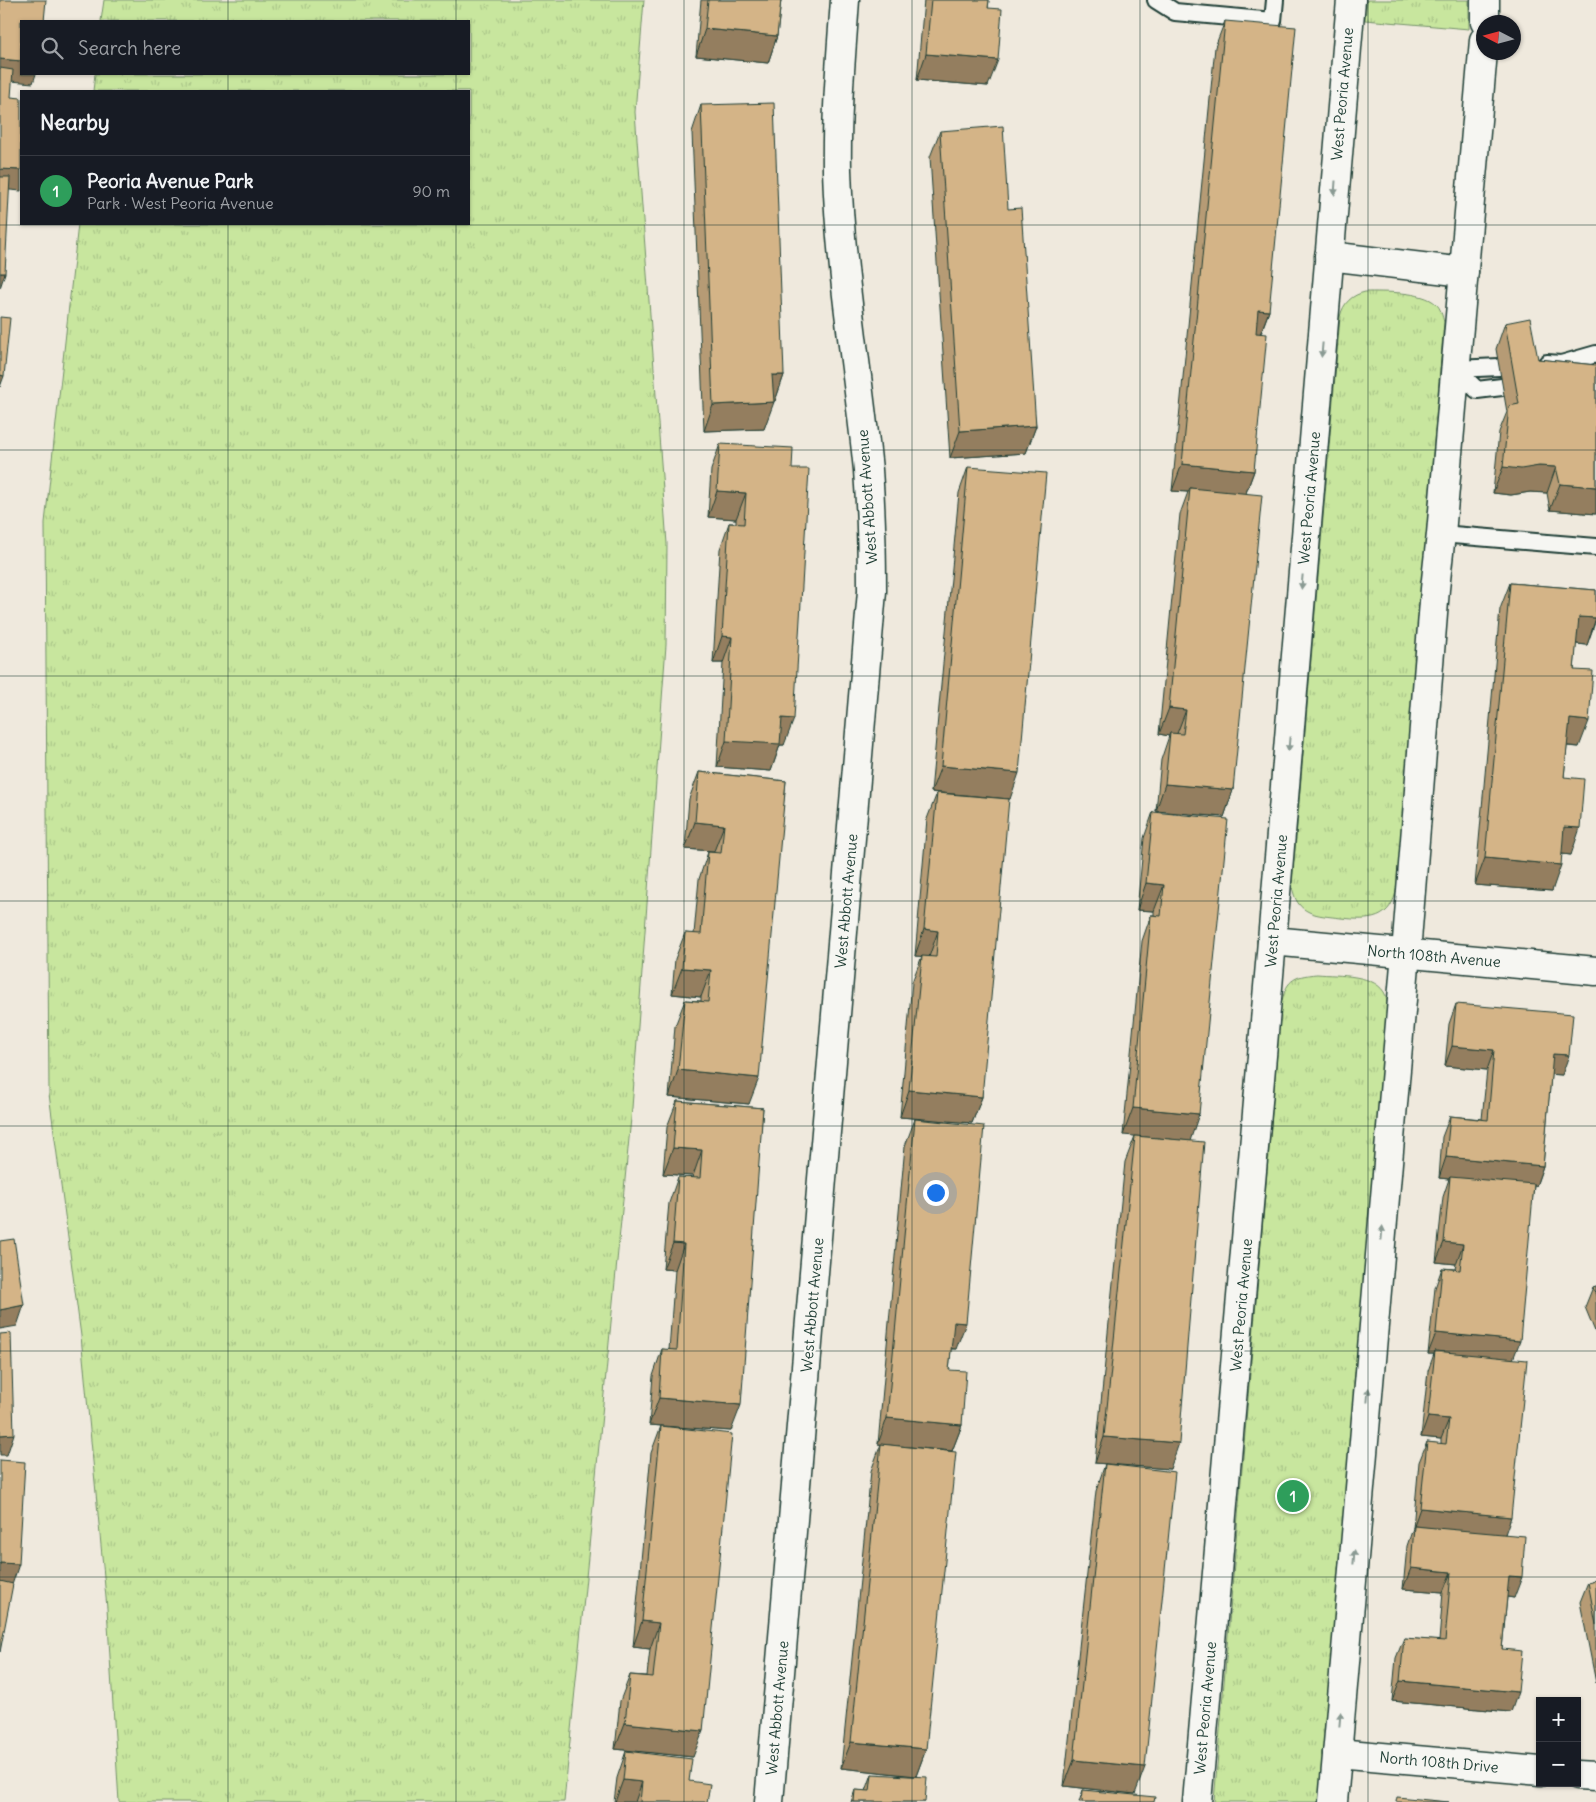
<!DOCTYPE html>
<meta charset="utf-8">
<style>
:root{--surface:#171b24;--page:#242831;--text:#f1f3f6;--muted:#9ea1a6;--line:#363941;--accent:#1f6fb2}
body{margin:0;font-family:Delius,sans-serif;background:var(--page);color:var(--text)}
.controls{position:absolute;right:15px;bottom:15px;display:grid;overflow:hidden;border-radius:0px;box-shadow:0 1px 4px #0004}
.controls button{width:45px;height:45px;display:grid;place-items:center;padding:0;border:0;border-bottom:1px solid var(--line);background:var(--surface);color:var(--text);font:25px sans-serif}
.compass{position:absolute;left:1476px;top:15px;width:45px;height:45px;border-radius:50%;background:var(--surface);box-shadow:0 1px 4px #0004;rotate:276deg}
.you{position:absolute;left:935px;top:1192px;width:18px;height:18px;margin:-12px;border:4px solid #fff;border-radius:50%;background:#1a73e8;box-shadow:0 0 0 8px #1a73e833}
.badge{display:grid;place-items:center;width:32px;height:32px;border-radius:50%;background:var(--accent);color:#fff;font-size:16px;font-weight:700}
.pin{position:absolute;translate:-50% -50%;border:2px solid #fff;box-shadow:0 1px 5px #0006}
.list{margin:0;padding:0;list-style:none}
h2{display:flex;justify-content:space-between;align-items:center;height:65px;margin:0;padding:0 20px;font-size:21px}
h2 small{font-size:16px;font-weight:400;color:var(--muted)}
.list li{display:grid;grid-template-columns:32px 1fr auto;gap:15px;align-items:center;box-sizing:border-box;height:70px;padding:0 20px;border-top:1px solid var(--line)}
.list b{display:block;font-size:19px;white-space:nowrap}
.list p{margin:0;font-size:16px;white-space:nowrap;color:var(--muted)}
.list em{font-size:16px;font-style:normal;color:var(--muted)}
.icon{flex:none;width:28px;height:28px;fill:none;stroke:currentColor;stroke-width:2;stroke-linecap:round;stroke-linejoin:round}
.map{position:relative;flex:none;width:1596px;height:1802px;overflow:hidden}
.search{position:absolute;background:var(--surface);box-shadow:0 1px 4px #0004;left:20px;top:20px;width:450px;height:55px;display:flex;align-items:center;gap:12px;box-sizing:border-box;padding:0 18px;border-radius:0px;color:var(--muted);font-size:19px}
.panel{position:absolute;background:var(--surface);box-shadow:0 1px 4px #0004;left:20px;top:90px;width:450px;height:135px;border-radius:0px}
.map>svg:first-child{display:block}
.grass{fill:url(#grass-tufts);stroke:#749269}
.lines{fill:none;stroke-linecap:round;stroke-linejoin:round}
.service-casing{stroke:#1f3d34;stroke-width:20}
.minor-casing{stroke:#1f3d34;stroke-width:31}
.tertiary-casing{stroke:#1f3d34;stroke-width:31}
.service{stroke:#f6f6f2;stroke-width:16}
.minor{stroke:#f6f6f2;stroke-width:28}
.tertiary{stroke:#f6f6f2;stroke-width:28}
.wall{fill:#b69b74;stroke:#1f3d34}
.shaded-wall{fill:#947e5e;stroke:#1f3d34}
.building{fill:#d4b487;stroke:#1f3d34}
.oneway{fill:#8a9a93}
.grid{fill:none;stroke:#1f3d34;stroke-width:1;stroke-opacity:0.55}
.labels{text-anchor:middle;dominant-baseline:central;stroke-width:5;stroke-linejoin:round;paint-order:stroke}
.street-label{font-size:15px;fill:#1f3d34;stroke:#f6f6f2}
</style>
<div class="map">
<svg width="1596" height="1802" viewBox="0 0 1596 1802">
<defs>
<pattern id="grass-tufts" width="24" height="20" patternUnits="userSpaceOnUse" patternTransform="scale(1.25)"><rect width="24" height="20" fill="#c8e69e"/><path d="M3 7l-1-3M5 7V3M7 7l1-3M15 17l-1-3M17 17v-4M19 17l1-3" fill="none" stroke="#abc689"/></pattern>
</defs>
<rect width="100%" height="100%" fill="#efe9dd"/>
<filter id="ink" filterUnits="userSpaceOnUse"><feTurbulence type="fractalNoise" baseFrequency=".02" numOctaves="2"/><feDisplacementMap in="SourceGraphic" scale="10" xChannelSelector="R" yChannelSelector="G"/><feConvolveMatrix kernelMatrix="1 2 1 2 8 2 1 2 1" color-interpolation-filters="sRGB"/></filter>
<g filter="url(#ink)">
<g class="grass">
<polygon points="104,0 644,0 635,112 667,544 666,645 632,1108 564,1802 119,1802 107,1608 81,1336 49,1094 45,523 78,224 469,224 469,91 93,91 95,74 469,74 469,21 101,21"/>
<polygon points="1367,0 1469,0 1469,29 1365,20"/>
<path d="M1365,292C1383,292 1423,291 1436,304C1441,308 1442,316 1444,322L1397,887C1391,921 1370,921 1341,918C1317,915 1296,916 1292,885L1340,317C1343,303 1352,295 1365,292Z"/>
<path d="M1317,974C1338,976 1377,973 1386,996C1387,1000 1387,1005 1387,1008L1319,1802H1214L1281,1005C1286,981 1292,976 1317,974Z"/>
</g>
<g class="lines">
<g class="service-casing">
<g id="service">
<polyline points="1156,0 1175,12 1273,21 1275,0"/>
<polyline points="1547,363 1561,364 1596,354"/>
<polyline points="1456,369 1477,390 1502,387"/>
<polyline points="1456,369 1499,367"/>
<polyline points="1441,534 1596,547"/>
</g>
</g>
<g class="minor-casing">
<g id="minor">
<polyline points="1272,941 1596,971"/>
<polyline points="1337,1753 1540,1771"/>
<polyline points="1577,1775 1596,1776"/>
<path d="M769,1802L872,591C872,551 871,510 868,470C858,370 840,270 837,170C836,113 841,57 845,0"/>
</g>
</g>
<g class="tertiary-casing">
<g id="tertiary">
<polyline points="1485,0 1485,22"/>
<polyline points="1329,256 1464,272"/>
<polyline points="1197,1802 1272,941 1351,0"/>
<polyline points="1333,1802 1406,953 1435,589 1441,534 1484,40"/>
</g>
</g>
<use href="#service" class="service"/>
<use href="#minor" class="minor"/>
<use href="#tertiary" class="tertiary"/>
</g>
<g class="wall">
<polygon points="701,0 781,0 777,36 768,63 696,56"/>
<polygon points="924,0 989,0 988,8 988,86 917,80"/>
<polygon points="1225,21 1269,311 1261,333 1254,471 1246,493 1233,790 1224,817 1156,811 1161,760 1169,736 1159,734 1180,514 1188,492 1172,491 1215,47"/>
<polygon points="701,105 784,375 775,401 773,401 764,429 704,431 692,132"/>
<polygon points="940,131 1008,209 1036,426 1026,453 950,458 930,157"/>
<polygon points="1505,323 1538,359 1596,365 1596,514 1550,510 1547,493 1530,492 1511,495 1493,493 1499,432 1507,412 1496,349"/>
<polygon points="720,444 792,469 784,745 780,745 771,771 717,767 723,663 713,663 720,549 729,523 736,523 736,519 708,517 711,470"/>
<polygon points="968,467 1010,799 981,797 982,1097 972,1123 900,1117 912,982 922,956 915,956 927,819 937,793 931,792 959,493"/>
<polygon points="1510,583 1596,590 1596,620 1587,645 1576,644 1574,670 1579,747 1567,746 1564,777 1571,855 1562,854 1552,891 1475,885 1500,609"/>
<polygon points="699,772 786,781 749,1104 669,1097 675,1026 685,1000 701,1001 701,997 672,994 675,959 685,933 694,934 699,879 708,852 714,853 714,851 685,849 689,799"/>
<polygon points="1153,812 1199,1114 1123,1135 1142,941 1151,915 1154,915 1154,911 1137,910 1144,838"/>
<polygon points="1456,1004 1562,1075 1551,1074 1543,1166 1536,1186 1534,1186 1513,1359 1505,1534 1514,1598 1507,1597 1502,1649 1511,1712 1392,1701 1396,1658 1404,1638 1439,1641 1443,1592 1403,1589 1407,1546 1413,1528 1419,1462 1427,1442 1441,1444 1441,1439 1421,1437 1428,1371 1434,1354 1428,1354 1435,1288 1442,1268 1455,1269 1456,1264 1436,1262 1443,1197 1449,1179 1439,1178 1442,1137 1450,1116 1482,1119 1487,1070 1445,1066 1449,1024"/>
<polygon points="677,1101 763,1108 731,1431 649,1425 653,1376 662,1349 669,1350 675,1270 663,1269 669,1203 678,1177 692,1178 693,1176 663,1174 667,1127"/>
<polygon points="915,1119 956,1349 951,1349 949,1370 962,1425 952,1451 878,1444 905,1146"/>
<polygon points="1135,1136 1170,1469 1095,1463 1125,1162"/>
<polygon points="1596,1286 1596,1334 1585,1307 1593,1287"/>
<polygon points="661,1426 693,1757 615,1749 620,1701 630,1675 647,1676 650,1649 633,1647 651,1453"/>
<polygon points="881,1444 926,1749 916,1776 841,1768 871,1471"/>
<polygon points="1105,1464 1135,1794 1064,1786 1096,1491"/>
<polygon points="1596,1580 1596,1683 1580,1602 1588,1582"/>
<polygon points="626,1751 689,1781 707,1802 614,1802 617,1778"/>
<polygon points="872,1774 925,1802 851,1802 855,1790 866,1791"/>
<polygon points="1083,1790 1154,1802 1079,1802"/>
</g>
<g class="shaded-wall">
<polygon points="705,29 777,36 768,63 696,56"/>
<polygon points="926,54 998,60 988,86 917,80"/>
<polygon points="0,59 21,61 21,74 36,74 33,83 0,80"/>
<polygon points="0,169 21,170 21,191 0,189"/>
<polygon points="0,273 5,273 0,288"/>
<polygon points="1258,310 1269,311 1259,337 1249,337"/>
<polygon points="0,375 4,376 0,387"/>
<polygon points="772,375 784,375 775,401 763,402"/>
<polygon points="774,402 764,429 704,431 713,405"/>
<polygon points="1036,426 1026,453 950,458 960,431"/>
<polygon points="1182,464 1254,471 1244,498 1190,488 1188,492 1172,491"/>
<polygon points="1539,466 1556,467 1547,493 1530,492 1511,495 1493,493 1503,467"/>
<polygon points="1560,484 1596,487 1596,514 1550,510"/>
<polygon points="717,491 746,493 736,519 708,517"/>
<polygon points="1579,617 1596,618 1587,645 1569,643"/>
<polygon points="722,636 732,637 723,663 713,663"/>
<polygon points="1169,708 1186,710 1176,736 1170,733 1169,736 1159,734"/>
<polygon points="782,718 794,719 784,745 780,745 771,771 717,767 726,741"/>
<polygon points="1570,719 1589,721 1579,747 1560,745"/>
<polygon points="941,766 1019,773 1010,799 931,792"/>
<polygon points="1165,784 1233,790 1224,817 1156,811"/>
<polygon points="695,822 724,825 714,851 685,849"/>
<polygon points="1564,827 1580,828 1571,855 1554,853"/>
<polygon points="1485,858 1561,865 1552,891 1475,885"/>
<polygon points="1146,883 1164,885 1154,911 1137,910"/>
<polygon points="924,929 938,931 929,957 915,956"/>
<polygon points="682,968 711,970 701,997 672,994"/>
<polygon points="1452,1046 1494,1050 1487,1070 1445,1066"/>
<polygon points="1553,1054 1569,1055 1562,1075 1546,1074"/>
<polygon points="678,1070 759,1078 749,1104 669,1097"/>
<polygon points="909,1090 982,1097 972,1123 900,1117"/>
<polygon points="1133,1108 1199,1114 1190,1141 1123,1135"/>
<polygon points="673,1148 702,1150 693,1176 663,1174"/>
<polygon points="1446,1157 1543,1166 1536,1186 1450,1179 1450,1177 1449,1179 1439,1178"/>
<polygon points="1444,1242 1463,1244 1456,1264 1436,1262"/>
<polygon points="673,1243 684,1244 675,1270 663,1269"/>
<polygon points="24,1305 17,1326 0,1329 0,1310"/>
<polygon points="954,1322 966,1323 956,1349 944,1348"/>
<polygon points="1436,1333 1520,1341 1512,1362 1435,1351 1434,1354 1428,1354"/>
<polygon points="659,1398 741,1405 731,1431 649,1425"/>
<polygon points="1428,1417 1449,1419 1441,1439 1421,1437"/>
<polygon points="887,1418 962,1425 952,1451 878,1444"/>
<polygon points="14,1434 7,1455 0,1455 0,1435"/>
<polygon points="1104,1437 1179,1443 1170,1469 1095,1463"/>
<polygon points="1420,1508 1511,1517 1504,1537 1414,1526 1413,1528"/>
<polygon points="0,1563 19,1564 12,1585 0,1584"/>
<polygon points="1411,1568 1451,1572 1443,1592 1403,1589"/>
<polygon points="1509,1576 1522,1577 1514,1598 1501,1596"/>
<polygon points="642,1621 659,1623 650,1649 633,1647"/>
<polygon points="1400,1681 1518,1692 1511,1712 1392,1701"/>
<polygon points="625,1723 703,1731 693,1757 615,1749"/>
<polygon points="851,1742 926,1749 916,1776 841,1768"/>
<polygon points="1074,1760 1145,1767 1135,1794 1064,1786"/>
<polygon points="623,1780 642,1782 635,1802 615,1802"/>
</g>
<g class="building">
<polygon points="0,0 46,0 44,21 21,21 21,61 0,59"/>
<polygon points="708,0 781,0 777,36 705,29"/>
<polygon points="931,0 989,0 988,8 1002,9 998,60 926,54"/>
<polygon points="1225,21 1296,27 1269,311 1258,310 1256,333 1267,334 1254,471 1182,464"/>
<polygon points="0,68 13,70 11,97 21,98 21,170 0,169"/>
<polygon points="774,103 784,375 772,375 774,402 713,405 701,105"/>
<polygon points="1003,126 1008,209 1021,208 1036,426 960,431 940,131"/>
<polygon points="0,177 10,177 5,273 0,273"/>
<polygon points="0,317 10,318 4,376 0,375"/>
<polygon points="1530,318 1538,359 1596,365 1596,487 1560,484 1556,467 1539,466 1521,469 1503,467 1509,406 1519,404 1505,323"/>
<polygon points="720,444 793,448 792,469 809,469 794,719 782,718 780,744 726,741 732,637 722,636 729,523 744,524 746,493 717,491"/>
<polygon points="968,467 1046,473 1019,773 941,766"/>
<polygon points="1190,488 1262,495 1233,790 1165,784 1170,733 1183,734 1186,710 1169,708"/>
<polygon points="1510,583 1596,590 1596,618 1579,617 1574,670 1593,671 1589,721 1570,719 1564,777 1584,779 1580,828 1564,827 1561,865 1485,858"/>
<polygon points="699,772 786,781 759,1078 678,1070 685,1000 708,1002 711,970 682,968 685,933 701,934 708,852 721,853 724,825 695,822"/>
<polygon points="937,793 1009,799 982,1097 909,1090 922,956 936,957 938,931 924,929"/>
<polygon points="1153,812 1228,819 1199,1114 1133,1108 1151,915 1161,916 1164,885 1146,883"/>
<polygon points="1456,1004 1573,1014 1569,1055 1553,1054 1543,1166 1446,1157 1450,1116 1488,1120 1494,1050 1452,1046"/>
<polygon points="677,1101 763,1108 741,1405 659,1398 662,1349 677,1350 684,1244 673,1243 678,1177 700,1178 702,1150 673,1148"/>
<polygon points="915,1119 984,1126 966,1323 954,1322 949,1370 966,1371 962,1425 887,1418"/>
<polygon points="1135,1136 1204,1142 1179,1443 1104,1437"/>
<polygon points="1450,1177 1534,1184 1520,1341 1436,1333 1442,1268 1460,1270 1463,1244 1444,1242"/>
<polygon points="14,1239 24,1305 0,1310 0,1241"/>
<polygon points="1596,1286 1596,1296 1593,1287"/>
<polygon points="11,1333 14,1434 0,1435 0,1334"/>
<polygon points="1435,1351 1527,1360 1511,1517 1420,1508 1427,1442 1446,1444 1449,1419 1428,1417"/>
<polygon points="661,1426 732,1434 703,1731 625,1723 630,1675 653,1677 659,1623 642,1621"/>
<polygon points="881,1444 956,1452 926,1749 851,1742"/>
<polygon points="0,1460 25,1462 19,1564 0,1563"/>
<polygon points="1105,1464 1175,1472 1145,1767 1074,1760"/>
<polygon points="1414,1526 1525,1536 1522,1577 1509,1576 1502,1649 1522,1651 1518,1692 1400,1681 1404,1638 1445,1641 1451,1572 1411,1568"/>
<polygon points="1596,1580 1596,1625 1588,1582"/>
<polygon points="0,1581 13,1584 0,1652"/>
<polygon points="626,1751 692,1759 689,1781 710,1784 707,1802 640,1802 642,1782 623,1780"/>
<polygon points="872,1774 927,1777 925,1802 854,1802 855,1790 870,1791"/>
<polygon points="1083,1790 1155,1797 1154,1802 1082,1802"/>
<polygon points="1397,1797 1449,1802 1396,1802"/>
</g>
<defs><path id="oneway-solid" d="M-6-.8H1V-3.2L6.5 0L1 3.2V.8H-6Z" transform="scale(1.25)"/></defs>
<g class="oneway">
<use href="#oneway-solid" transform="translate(1335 188) rotate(94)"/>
<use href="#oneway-solid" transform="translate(1322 350) rotate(95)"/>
<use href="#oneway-solid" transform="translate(1302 582) rotate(95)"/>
<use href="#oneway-solid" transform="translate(1289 744) rotate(95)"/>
<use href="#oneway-solid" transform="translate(1382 1233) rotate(-85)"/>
<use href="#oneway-solid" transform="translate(1368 1395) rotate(-85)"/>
<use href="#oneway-solid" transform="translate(1354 1557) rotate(-85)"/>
<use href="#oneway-solid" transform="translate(1340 1719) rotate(-85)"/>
</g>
</g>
<path class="grid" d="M228,0V21M456,0V21M684,0V1802M912,0V1802M1140,0V1802M1368,0V1802M228,74V91M456,74V91M228,224V1802M456,224V1802M0,225H1596M0,450H1596M0,676H1596M0,901H1596M0,1126H1596M0,1351H1596M0,1577H1596"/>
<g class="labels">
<g class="street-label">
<text transform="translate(1342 94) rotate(-85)">West Peoria Avenue</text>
<text transform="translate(867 497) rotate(-94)">West Abbott Avenue</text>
<text transform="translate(1309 498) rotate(-85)">West Peoria Avenue</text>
<text transform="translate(846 901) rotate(-85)">West Abbott Avenue</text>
<text transform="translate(1276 901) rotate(-85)">West Peoria Avenue</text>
<text transform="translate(1434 956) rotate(5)">North 108th Avenue</text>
<text transform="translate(812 1305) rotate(-85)">West Abbott Avenue</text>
<text transform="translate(1241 1305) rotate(-85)">West Peoria Avenue</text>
<text transform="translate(777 1708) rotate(-85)">West Abbott Avenue</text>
<text transform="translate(1205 1708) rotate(-85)">West Peoria Avenue</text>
<text transform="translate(1439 1762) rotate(5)">North 108th Drive</text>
</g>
</g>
</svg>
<div class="controls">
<button>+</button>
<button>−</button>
</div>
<svg class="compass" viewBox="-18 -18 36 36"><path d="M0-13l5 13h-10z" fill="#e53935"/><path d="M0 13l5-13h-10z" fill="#9ea1a6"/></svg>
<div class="you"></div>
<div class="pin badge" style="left:1293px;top:1496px;background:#2e9e5b">1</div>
<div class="search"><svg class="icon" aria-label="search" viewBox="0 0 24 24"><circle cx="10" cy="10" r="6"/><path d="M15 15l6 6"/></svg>Search here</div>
<section class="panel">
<h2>Nearby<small></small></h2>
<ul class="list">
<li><span class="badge" style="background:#2e9e5b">1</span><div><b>Peoria Avenue Park</b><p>Park · West Peoria Avenue</p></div><em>90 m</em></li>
</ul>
</section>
</div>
